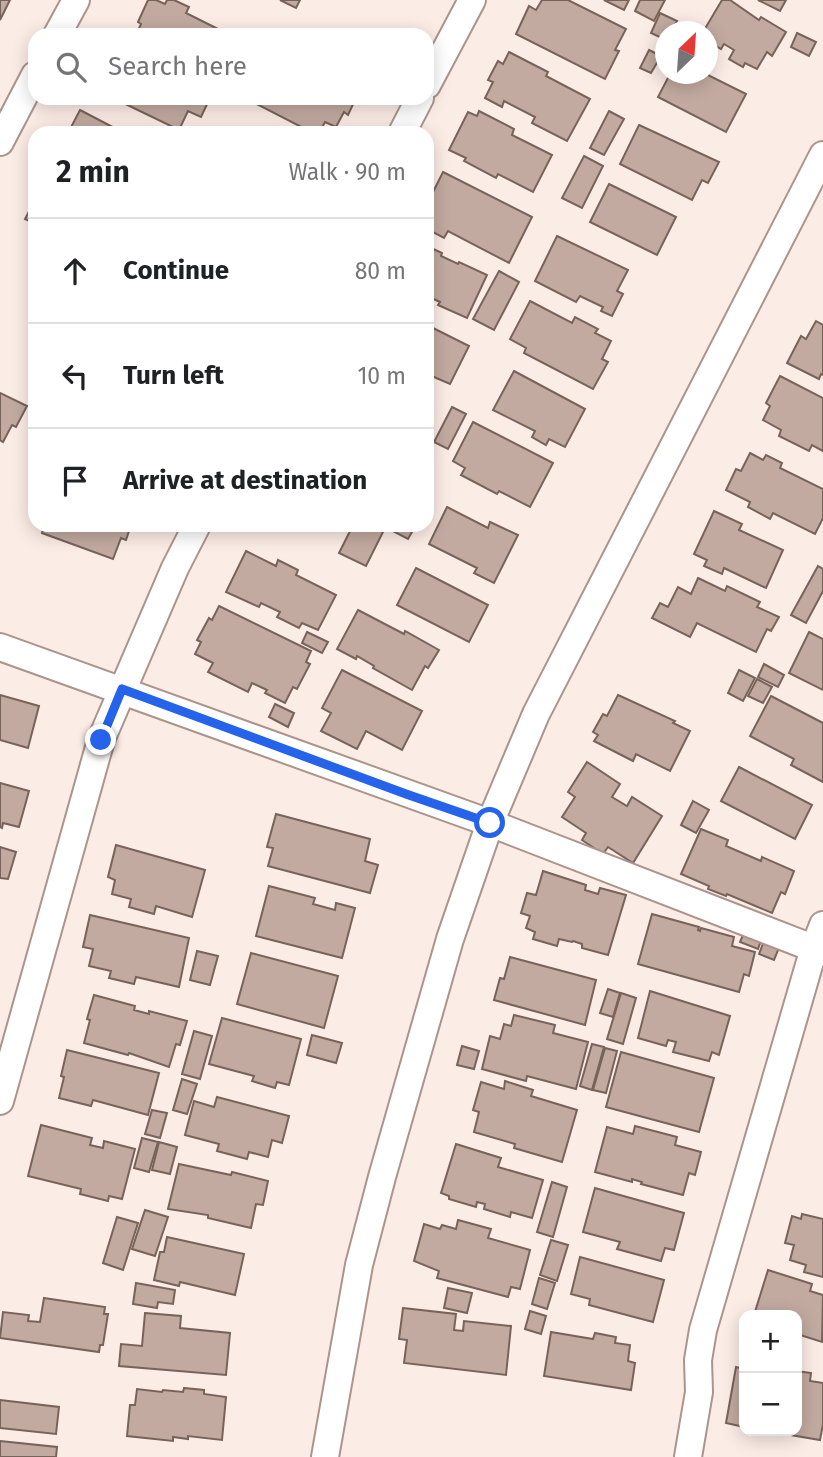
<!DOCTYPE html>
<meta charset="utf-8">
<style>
:root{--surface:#fff;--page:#f2f2f2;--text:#202124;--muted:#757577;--line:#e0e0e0}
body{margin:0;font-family:"Fira Sans",sans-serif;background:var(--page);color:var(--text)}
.controls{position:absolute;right:21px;bottom:21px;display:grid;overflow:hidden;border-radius:14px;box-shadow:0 4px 18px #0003}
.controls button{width:63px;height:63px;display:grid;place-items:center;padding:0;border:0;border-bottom:2px solid var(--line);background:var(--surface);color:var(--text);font:35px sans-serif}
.compass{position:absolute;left:655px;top:21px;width:63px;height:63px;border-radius:50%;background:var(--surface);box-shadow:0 4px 18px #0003;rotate:25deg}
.stop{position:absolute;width:21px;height:21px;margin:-16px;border:5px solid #2563eb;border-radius:50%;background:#fff}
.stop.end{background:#2563eb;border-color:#fff;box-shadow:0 2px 7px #0008}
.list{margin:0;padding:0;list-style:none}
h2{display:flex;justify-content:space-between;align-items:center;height:91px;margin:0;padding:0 28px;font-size:30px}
h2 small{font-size:23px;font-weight:400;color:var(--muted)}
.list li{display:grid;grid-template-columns:46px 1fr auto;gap:21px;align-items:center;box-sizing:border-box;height:105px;padding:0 28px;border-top:2px solid var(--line)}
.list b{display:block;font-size:26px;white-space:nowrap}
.list em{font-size:23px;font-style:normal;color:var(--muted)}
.icon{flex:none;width:38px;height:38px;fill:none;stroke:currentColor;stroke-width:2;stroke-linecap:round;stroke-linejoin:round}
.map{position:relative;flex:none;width:823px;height:1457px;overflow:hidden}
.search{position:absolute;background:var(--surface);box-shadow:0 4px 18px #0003;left:28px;top:28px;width:406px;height:77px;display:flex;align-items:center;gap:18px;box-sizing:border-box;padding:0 24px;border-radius:21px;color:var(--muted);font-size:26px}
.panel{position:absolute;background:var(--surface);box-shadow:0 4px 18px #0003;left:28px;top:126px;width:406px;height:406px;border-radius:21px}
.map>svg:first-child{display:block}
.building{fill:#c2aaa0;stroke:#78635a;stroke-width:2}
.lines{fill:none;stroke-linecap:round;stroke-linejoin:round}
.minor-casing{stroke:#ab948b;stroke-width:30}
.minor{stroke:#fff;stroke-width:26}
.route{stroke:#2563eb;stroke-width:9}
</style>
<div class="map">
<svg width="823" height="1457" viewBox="0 0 823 1457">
<rect width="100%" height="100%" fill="#fcece6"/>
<g class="building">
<polygon points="0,0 10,0 0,20"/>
<polygon points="148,0 156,0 165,4 167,0 174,0 189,7 186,13 230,35 136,35 141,24 138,22"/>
<polygon points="280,0 300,0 296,8"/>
<polygon points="542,0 568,0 626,29 615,50 619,51 605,79 516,34 529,6 536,10"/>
<polygon points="604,0 629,0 624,10"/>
<polygon points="640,0 665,0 654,21 635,11"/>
<polygon points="722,0 730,0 759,20 761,17 786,32 772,56 767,52 757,69 745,63 743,67 729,59 734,50 724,44 721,49 708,41 708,32 703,32"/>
<polygon points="758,0 786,0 780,11"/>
<polygon points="660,13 677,21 671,32 666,32 666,40 651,33"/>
<polygon points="797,33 816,42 809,56 791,47"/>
<polygon points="649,50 661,56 651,73 640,68"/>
<polygon points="509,52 548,72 546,76 590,99 567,141 532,123 535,117 504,101 502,107 485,98 493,82 488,80 498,61 503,64"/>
<polygon points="670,74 706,74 746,94 726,132 658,97"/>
<polygon points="113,98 210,98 201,117 188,111 179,130"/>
<polygon points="251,98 356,98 348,115 344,112 336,127 325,122 319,133 313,133 249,100"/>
<polygon points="80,110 124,133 68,133"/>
<polygon points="479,111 514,129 512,135 552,155 533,192 498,174 496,178 464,161 466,158 449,150 468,112 477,116"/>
<polygon points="609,111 624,119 604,155 590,148"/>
<polygon points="639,125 719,162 708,183 702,180 692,200 620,164"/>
<polygon points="584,156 603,166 582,208 562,198"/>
<polygon points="443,172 532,217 509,263 448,231 444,238 427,229 427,204"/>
<polygon points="609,184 676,217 657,255 590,222"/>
<polygon points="35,200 35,224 25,219"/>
<polygon points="557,236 628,270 617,291 623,294 612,316 601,311 603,307 580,296 576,302 535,281"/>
<polygon points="427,246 442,253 441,256 458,264 459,262 487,275 467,318 438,305 440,302 427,296"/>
<polygon points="499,271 519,282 494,330 473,319"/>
<polygon points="530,301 572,323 575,317 598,329 595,333 611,341 602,359 608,362 593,389 524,353 526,348 510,339"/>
<polygon points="816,321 823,325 823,375 821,374 819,379 787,363 801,336 806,339"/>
<polygon points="427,325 469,346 450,384 427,374"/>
<polygon points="514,371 585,409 565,447 549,439 546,445 532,437 535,431 493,410"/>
<polygon points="780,376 823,398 823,451 812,445 809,451 779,436 781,430 763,420 770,406 766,403"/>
<polygon points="0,393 27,406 16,427 12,425 3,442 0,440"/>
<polygon points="452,407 466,414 448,449 434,442"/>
<polygon points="473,422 553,463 530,507 499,491 497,494 461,475 465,468 453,461"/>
<polygon points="750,453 763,460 766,455 782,463 780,468 823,489 823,518 815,534 773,513 770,519 748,507 750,502 726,490 736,469 741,471"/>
<polygon points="447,507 488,528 490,522 518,535 494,583 474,573 477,568 429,544"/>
<polygon points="714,511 742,524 739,530 783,550 766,588 724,568 722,574 704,566 707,560 694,554"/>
<polygon points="44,525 131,525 126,540 121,538 113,559 42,533"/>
<polygon points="353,525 375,525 384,530 366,566 339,553"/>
<polygon points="391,525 416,525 408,539 389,529"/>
<polygon points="246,551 276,566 278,560 298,570 296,575 336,595 318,630 302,623 299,628 277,617 280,612 261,603 259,607 226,592"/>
<polygon points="818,566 823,569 823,591 806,623 791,615"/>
<polygon points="416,568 488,605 469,642 397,605"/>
<polygon points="698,578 725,591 727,586 760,602 757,607 779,617 771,631 767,629 756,652 697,623 690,637 652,618 660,603 668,607 678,587 691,594"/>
<polygon points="219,606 311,651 306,662 310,664 297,689 293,687 285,703 265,693 267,690 252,683 248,692 208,672 213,663 195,654 201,642 197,640 209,618 212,620"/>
<polygon points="358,610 404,634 405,631 439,650 428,668 425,666 412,690 373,668 374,666 357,656 356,659 337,649"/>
<polygon points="307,632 328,642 322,653 302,643"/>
<polygon points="809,632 823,639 823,690 789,673"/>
<polygon points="764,664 784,675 778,687 758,677"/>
<polygon points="342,670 422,711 402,750 366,731 357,749 321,731 331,713 322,708"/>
<polygon points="739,670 755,678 743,701 728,693"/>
<polygon points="757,679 772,687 763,703 748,696"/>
<polygon points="0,695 39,706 28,748 0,740"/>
<polygon points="618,695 675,721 673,723 690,731 670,771 636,754 633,761 594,741 598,735 593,732 603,714 607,716"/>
<polygon points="771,696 823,723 823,782 791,765 794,759 750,736"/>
<polygon points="275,704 294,713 288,727 269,717"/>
<polygon points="587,762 620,784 612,797 627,806 632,797 662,816 633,863 608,847 603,854 582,840 586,833 562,817 575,797 568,792"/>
<polygon points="739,767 812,805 795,839 721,801"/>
<polygon points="0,783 29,791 19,827 3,823 2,828 0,827"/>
<polygon points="693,801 709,810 696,833 681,825"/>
<polygon points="276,814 370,839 365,861 378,865 370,893 268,866 273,848 267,847"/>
<polygon points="701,829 728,840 726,846 761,861 762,857 794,871 785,894 781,892 772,913 727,894 726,896 708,889 709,886 681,874"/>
<polygon points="116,845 205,870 192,917 156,906 154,914 129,907 131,899 112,894 115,880 108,877"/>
<polygon points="0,847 16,852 8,879 0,878"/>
<polygon points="543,871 586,885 585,890 598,894 600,888 626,895 608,955 582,948 582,944 573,941 572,942 559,939 557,946 533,939 535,932 526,928 530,916 521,913 527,893 536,895"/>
<polygon points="269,886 315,898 313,904 335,910 336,903 355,908 342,958 256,936"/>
<polygon points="652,914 699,927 698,930 700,931 701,928 734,937 732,946 755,952 749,976 744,974 739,992 638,964"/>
<polygon points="90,915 189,938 179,987 136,977 134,984 109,978 111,971 89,966 93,949 83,947"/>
<polygon points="746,928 763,935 758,949 740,942"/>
<polygon points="766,936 781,943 774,960 759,954"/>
<polygon points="197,951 218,956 210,985 190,980"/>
<polygon points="251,953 338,976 324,1028 237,1004"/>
<polygon points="510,957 596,980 585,1025 494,1000 500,978 504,979"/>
<polygon points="608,989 620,993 613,1017 600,1013"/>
<polygon points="650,991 730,1016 719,1055 712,1052 709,1061 673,1052 676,1042 668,1040 666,1046 638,1038"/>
<polygon points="621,993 636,998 623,1044 607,1039"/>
<polygon points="94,995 135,1006 134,1010 149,1014 149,1011 187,1021 180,1045 176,1044 169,1067 129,1053 128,1055 84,1043 90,1020 87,1019"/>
<polygon points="514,1015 555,1025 553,1033 588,1042 576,1089 527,1076 526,1081 482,1069 490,1036 500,1039 504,1024 511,1026"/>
<polygon points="222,1018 301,1039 289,1085 277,1082 275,1088 252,1081 254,1076 209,1064"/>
<polygon points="194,1031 212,1036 200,1079 182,1074"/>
<polygon points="312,1035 342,1043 336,1063 307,1055"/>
<polygon points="592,1044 604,1047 592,1090 580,1086"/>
<polygon points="462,1046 479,1051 474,1069 457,1065"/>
<polygon points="605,1048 617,1051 606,1093 593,1090"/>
<polygon points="67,1050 159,1073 148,1115 93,1100 91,1106 59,1098 64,1077 61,1076"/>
<polygon points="621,1052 714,1078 699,1132 606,1107"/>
<polygon points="182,1079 197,1084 187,1114 173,1110"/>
<polygon points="505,1081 533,1090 531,1096 577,1110 562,1162 514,1148 515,1144 474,1132 479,1112 473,1110 481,1082 504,1089"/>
<polygon points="217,1097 289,1116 282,1143 272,1140 268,1157 249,1152 247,1159 217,1151 219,1144 185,1135 194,1101 214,1107"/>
<polygon points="152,1110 167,1113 160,1138 145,1134"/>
<polygon points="41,1125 92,1138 90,1145 103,1148 104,1141 135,1149 122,1199 109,1196 108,1201 80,1194 81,1189 28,1176"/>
<polygon points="635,1126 677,1137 675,1145 701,1152 695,1175 689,1173 683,1195 641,1184 642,1182 632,1179 632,1182 595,1172 607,1127 633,1134"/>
<polygon points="142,1138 158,1142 149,1172 134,1168"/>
<polygon points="159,1142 177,1147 170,1174 152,1170"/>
<polygon points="456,1144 501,1158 498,1167 543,1180 532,1218 511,1212 510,1217 484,1209 485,1204 477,1202 476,1207 449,1199 449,1196 441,1193"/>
<polygon points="179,1164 231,1175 232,1172 268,1181 263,1205 256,1204 251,1228 208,1218 208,1215 168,1209"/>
<polygon points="552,1182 567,1187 553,1237 537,1232"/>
<polygon points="595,1188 684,1213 674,1250 665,1248 661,1261 617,1249 620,1242 583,1232"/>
<polygon points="145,1210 168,1217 155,1256 132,1249"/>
<polygon points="802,1214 823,1219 823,1277 804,1272 806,1265 790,1260 794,1245 785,1243 792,1216 801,1219"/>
<polygon points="117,1217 138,1223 123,1270 103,1263"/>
<polygon points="458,1220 491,1229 488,1238 530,1250 520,1289 511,1287 508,1297 437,1278 439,1271 414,1261 424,1224 440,1229 442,1225 456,1229"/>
<polygon points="167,1237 244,1254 235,1295 180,1282 179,1286 154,1280 160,1252 164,1252"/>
<polygon points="551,1240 568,1245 557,1281 540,1275"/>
<polygon points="580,1257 664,1280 653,1322 589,1305 590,1299 571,1294"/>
<polygon points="768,1270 812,1284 810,1291 823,1295 822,1342 797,1334 797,1315 754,1315"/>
<polygon points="539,1278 555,1283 547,1309 532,1304"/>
<polygon points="136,1283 175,1290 173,1304 158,1302 157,1308 133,1304"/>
<polygon points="448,1288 472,1293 467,1313 444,1308"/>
<polygon points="44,1298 105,1307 104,1314 108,1314 103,1345 100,1345 99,1352 0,1338 3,1312 29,1315 28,1321 40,1322"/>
<polygon points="403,1308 456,1314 454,1330 463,1331 464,1321 511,1326 506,1375 404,1363 407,1340 399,1339"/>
<polygon points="530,1311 546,1316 541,1334 525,1329"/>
<polygon points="145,1313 181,1316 180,1328 230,1333 226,1375 119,1366 121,1344 142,1346"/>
<polygon points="551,1332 593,1339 595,1333 616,1337 615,1343 630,1345 628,1361 635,1363 631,1390 544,1376"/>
<polygon points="736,1367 744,1369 744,1427 726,1423"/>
<polygon points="797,1371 811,1373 810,1381 823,1383 823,1424 820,1440 767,1431 797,1431"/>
<polygon points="184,1388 204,1390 204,1394 226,1397 222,1440 188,1436 188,1439 173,1437 173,1441 127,1436 130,1405 135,1405 137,1389 162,1392 163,1390 183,1392"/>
<polygon points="0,1400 59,1407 56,1434 0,1428"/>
<polygon points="0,1441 57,1447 56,1457 0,1457"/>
</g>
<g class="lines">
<g class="minor-casing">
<g id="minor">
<polyline points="57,35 76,0"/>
<polyline points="427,85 472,0"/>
<polyline points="402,133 420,98"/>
<polyline points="0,142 35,75"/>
<polyline points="0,647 490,823 823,952"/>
<polyline points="0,1101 101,740 175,568 197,525"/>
<polyline points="325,1457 359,1265 382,1177 450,939 490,823 536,714 823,155"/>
<polyline points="688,1457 699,1392 698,1360 703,1330 814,948 823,925"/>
</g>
</g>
<use href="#minor" class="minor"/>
</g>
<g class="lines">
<polyline class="route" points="101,740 122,689 406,794 490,823"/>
</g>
</svg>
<div class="controls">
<button>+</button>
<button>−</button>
</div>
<svg class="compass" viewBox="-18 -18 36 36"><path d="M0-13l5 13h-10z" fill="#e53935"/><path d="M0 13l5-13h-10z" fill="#757577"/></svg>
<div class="stop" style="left:490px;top:823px"></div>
<div class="stop end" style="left:101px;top:740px"></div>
<div class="search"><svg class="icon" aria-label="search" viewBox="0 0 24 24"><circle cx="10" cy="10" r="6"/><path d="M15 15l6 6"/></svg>Search here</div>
<section class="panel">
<h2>2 min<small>Walk · 90 m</small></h2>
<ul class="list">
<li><svg class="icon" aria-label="ahead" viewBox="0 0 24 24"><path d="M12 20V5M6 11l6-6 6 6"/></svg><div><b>Continue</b></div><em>80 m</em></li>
<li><svg class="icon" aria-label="left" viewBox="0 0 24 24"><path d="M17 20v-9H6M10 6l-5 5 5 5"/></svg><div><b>Turn left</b></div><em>10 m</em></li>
<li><svg class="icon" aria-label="arrive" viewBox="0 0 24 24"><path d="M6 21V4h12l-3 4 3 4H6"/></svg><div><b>Arrive at destination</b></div></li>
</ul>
</section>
</div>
